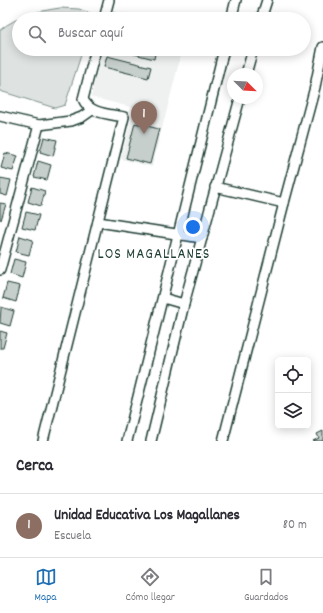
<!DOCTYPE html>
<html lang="es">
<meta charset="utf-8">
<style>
:root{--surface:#fff;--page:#f2f2f3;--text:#2b2b33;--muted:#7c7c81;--line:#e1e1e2;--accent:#1f6fb2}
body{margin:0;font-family:Dekko,sans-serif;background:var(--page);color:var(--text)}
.controls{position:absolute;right:12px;bottom:12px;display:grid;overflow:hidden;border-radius:6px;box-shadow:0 2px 10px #0003}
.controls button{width:36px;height:36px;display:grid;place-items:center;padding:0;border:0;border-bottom:1px solid var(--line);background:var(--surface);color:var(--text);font:20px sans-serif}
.compass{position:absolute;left:227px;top:68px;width:36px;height:36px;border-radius:50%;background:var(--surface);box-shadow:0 2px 10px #0003;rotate:114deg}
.you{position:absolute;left:193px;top:227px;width:14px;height:14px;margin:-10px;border:3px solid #fff;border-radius:50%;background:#1a73e8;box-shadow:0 0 0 6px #1a73e833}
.badge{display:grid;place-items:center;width:26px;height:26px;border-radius:50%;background:var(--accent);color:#fff;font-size:13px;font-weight:700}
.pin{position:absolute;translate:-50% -33px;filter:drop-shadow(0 1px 2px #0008)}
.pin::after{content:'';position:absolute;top:21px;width:14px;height:12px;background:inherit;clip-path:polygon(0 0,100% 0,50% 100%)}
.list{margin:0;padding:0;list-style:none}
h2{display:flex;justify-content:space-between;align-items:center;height:52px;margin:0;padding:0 16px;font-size:17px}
h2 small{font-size:13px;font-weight:400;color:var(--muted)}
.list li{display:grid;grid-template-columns:26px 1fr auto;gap:12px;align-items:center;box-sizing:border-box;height:64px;padding:0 16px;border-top:1px solid var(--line)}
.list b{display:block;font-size:15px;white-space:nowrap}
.list p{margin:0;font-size:13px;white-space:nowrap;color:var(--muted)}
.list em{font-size:13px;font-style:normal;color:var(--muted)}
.icon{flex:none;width:22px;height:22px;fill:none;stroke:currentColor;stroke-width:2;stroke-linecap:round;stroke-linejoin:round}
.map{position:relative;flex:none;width:323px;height:441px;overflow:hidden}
.search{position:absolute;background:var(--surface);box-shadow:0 2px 10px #0003;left:12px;right:12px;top:12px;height:44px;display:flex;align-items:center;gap:10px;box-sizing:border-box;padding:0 14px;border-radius:22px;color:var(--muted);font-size:15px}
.sheet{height:116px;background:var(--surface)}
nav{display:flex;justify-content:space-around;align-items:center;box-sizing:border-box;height:56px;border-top:1px solid var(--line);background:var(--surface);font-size:11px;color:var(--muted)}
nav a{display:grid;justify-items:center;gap:2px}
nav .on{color:var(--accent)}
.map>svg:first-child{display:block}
.built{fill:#eef1f0}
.green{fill:#dee3e2;stroke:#7e908b}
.building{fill:#c7cfcc;stroke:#1f3d34}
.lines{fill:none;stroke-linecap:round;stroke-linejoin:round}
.minor-casing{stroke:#1f3d34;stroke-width:12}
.minor{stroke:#fff;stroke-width:9}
.labels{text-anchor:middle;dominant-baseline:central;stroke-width:3.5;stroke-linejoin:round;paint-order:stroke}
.neighbourhood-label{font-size:15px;letter-spacing:1px;fill:#1f3d34;stroke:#fff}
</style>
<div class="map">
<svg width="323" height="441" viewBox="0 0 323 441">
<rect width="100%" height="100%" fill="#fff"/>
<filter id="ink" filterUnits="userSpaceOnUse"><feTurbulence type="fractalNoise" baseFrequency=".025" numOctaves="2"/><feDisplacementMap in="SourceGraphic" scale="8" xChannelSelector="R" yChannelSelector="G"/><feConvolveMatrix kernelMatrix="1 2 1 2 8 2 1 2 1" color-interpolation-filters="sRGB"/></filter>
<g filter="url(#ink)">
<g class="built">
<polygon points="113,11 146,19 111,19"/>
<polygon points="103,49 169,49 169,52 181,55 152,167 121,159 134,108 91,97"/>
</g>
<path class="green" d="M60,8L79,9L95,15L93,19H19V49H83L65,105L55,108L0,91V30C17,16 39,11 60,8Z"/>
<g class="building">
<polygon points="115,49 156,49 154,59"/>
<polygon points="107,56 151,67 148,78 104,67"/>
<polygon points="135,123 159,129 150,164 126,158"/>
<polygon points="44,137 57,140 53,156 40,152"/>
<polygon points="5,153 18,156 13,171 1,168"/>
<polygon points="38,161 51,165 47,180 34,177"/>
<polygon points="0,178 11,180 7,196 0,194"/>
<polygon points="32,187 45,191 41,206 28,202"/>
<polygon points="0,203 6,204 1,220 0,219"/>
<polygon points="26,212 39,215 35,230 22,227"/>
<polygon points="20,236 33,240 29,255 16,252"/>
<polygon points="14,259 26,262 22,278 10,274"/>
<polygon points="7,283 20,286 16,302 3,298"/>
<polygon points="1,307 14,311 10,326 0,323"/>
<polygon points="0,331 7,333 3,348 0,348"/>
<polygon points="323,431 323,441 313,441 319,438 317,434"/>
</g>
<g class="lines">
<g class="minor-casing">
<g id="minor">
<polyline points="104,19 109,0"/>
<polyline points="231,19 236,0"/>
<polyline points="261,19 267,0"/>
<polyline points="246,74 253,49"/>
<polyline points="0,116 39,125 71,121 82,117 92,110"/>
<polyline points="215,187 284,203"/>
<polyline points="98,222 202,238"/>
<polyline points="0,270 39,125"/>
<polyline points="163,298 184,304"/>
<path d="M43,441L124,117C110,114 89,114 83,99L96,49"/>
<polyline points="127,441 224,49"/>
<polyline points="151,441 184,304 240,98"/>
<polyline points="223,441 284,203 315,87 323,47"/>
</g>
</g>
<use href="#minor" class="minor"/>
</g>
</g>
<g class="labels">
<g class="neighbourhood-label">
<text x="154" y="255">LOS MAGALLANES</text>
</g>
</g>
</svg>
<div class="controls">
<button><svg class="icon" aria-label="locate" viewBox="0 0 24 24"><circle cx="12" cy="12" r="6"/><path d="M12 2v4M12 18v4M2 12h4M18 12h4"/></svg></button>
<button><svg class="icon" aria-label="layers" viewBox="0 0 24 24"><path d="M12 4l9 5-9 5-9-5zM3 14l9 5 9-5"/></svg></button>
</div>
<svg class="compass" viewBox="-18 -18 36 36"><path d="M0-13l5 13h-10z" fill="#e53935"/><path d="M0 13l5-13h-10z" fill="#7c7c81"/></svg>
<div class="you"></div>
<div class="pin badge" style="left:144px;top:134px;background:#8d6e63">1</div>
<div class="search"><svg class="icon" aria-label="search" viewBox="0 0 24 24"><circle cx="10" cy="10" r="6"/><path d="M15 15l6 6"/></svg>Buscar aquí</div>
</div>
<section class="sheet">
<h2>Cerca<small></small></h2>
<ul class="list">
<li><span class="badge" style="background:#8d6e63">1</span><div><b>Unidad Educativa Los Magallanes</b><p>Escuela</p></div><em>80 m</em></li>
</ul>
</section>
<nav>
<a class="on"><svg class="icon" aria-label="map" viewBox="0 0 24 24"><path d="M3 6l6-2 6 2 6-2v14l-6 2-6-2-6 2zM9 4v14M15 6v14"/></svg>Mapa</a>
<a><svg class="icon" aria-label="directions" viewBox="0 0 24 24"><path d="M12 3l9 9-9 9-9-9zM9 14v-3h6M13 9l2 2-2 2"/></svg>Cómo llegar</a>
<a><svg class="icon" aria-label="saved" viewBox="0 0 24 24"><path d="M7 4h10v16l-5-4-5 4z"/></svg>Guardados</a>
</nav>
